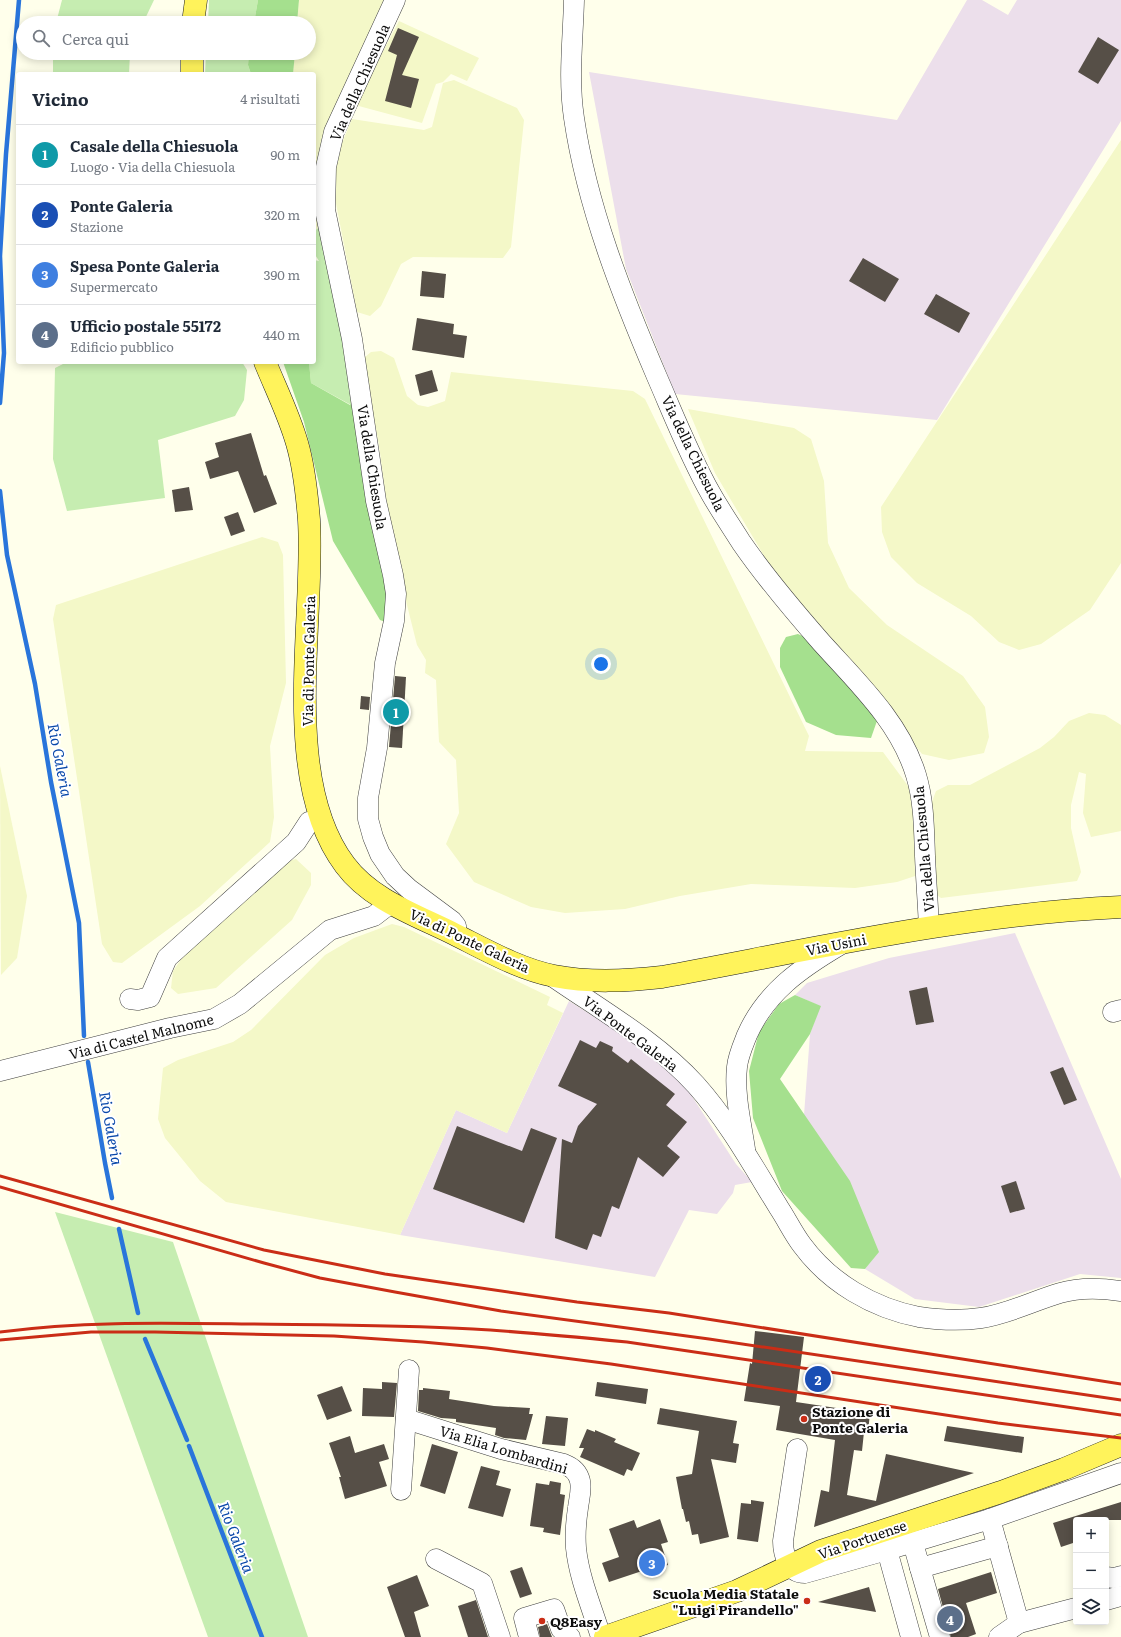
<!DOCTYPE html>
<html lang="it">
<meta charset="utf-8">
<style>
:root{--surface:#fff;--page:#f2f2f3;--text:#1f2937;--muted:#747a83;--line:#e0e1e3;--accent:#7c3aed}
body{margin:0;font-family:Literata,serif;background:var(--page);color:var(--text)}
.controls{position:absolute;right:12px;bottom:12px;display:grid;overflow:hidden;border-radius:4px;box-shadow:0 2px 10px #0003}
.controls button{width:36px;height:36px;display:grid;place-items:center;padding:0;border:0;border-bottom:1px solid var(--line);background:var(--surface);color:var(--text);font:20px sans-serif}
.you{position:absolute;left:601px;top:664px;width:14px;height:14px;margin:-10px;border:3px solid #fff;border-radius:50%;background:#1a73e8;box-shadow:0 0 0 6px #1a73e833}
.badge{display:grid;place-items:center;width:26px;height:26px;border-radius:50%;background:var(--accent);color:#fff;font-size:13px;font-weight:700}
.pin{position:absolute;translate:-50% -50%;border:2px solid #fff;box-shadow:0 1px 4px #0006}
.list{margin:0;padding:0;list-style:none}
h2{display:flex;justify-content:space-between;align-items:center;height:52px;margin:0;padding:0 16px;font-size:17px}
h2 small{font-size:13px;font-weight:400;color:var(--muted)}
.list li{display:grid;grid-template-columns:26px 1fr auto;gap:12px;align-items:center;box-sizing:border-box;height:60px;padding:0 16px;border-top:1px solid var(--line)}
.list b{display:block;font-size:15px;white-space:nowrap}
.list p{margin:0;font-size:13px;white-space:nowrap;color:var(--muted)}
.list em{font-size:13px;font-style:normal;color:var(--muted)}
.icon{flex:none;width:22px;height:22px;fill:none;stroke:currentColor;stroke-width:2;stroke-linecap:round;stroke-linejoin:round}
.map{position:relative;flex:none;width:1121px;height:1637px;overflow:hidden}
.search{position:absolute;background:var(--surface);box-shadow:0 2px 10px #0003;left:16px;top:16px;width:300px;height:44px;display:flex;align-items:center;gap:10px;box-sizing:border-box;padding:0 14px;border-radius:22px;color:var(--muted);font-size:15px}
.panel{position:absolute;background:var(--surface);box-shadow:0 2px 10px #0003;left:16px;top:72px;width:300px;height:292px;border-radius:4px}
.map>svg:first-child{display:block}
.industrial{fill:#ecdfeb}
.farmland{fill:#f4f8c8}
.green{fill:#c6edb1}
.forest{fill:#a5e08e}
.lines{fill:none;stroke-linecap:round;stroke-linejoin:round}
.stream{stroke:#2975db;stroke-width:4.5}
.building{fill:#564f47}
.minor-casing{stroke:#3f3f3f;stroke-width:21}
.major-casing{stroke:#1d1d1d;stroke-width:23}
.minor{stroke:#fff;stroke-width:20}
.major{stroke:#fff35b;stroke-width:22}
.rail{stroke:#ca2d16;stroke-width:3}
.poi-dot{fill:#ca2d16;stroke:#fff;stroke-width:1.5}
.labels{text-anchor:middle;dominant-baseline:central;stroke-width:4;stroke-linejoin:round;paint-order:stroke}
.street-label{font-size:14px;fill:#0c0c0c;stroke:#fff}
.poi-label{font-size:14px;font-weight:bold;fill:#0c0c0c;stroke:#fff;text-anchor:start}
.water-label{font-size:15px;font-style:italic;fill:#0948aa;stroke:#fff}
</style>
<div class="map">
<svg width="1121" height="1637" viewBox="0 0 1121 1637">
<rect width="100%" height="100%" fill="#ffffeb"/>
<g class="industrial">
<polygon points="967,0 982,0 1008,15 1017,0 1121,0 1121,121 937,420 675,394 626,269 589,72 897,120"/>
<polygon points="1015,933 1121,1179 1121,1278 1080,1274 979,1307 915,1299 865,1269 878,1252 804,1115 810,1034 820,1006 795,995 807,983 889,958"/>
<polygon points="569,1001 625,1036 684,1084 736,1164 752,1182 735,1185 733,1193 717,1214 689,1210 655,1277 400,1235 456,1110 507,1133"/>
</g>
<g class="farmland">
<polygon points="299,0 388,0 339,112 323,225 314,231 314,74 293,74 295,53 309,53 309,23 297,23"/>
<polygon points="399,21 479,58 467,81 451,74 443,82 436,84 422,123 355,105"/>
<polygon points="454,80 517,108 524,120 511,247 503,258 413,257 401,264 381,306 370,316 357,312 333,188 337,155 352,119 424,130 432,127 443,83"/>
<polygon points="1121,140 1121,563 1090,610 1041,644 1019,650 999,642 971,616 917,583 891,557 882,532 881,507"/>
<polygon points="381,351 394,358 407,396 418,405 428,407 445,401 451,372 633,391 645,399 809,736 805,751 883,752 914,794 915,876 897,882 855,888 751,884 680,896 625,909 565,913 531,907 474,882 446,844 459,813 456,760 439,742 436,680 425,673 426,660 417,645 392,545 379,445 364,368 365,357 371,352"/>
<polygon points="688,409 794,428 811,439 824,481 828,543 849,588 887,625 963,676 985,707 989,737 984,753 949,760 922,754 770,566 715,473"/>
<polygon points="262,537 278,542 283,555 286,683 270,746 274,817 270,842 200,906 122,963 113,962 102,944 53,619 56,605"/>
<polygon points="1089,713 1105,715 1121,725 1121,831 1091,837 1083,813 1086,774 1079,772 1071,805 1071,828 1081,872 1077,881 941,898 933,892 930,807 936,791 948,785 970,785 1040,748 1054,737 1069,721"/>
<polygon points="0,766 27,896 17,958 1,975"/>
<polygon points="296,859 311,873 311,885 292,920 216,988 178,994 171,988 173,971 197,936 285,862"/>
<polygon points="392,924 404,927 550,997 547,1005 563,1013 507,1133 456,1110 400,1235 226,1202 200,1181 165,1138 158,1119 163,1068 178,1060 233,1042 251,1030 325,955 354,938"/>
</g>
<g class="green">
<polygon points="62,0 154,0 143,23 56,23"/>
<polygon points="209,0 258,0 254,23 208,23"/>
<polygon points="53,53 130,53 129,74 53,74"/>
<polygon points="206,53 249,53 248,65 251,74 205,74"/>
<polygon points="323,225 356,394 351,405 311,383 309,362 314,362 314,260 319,261 314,253 314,231"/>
<polygon points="67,362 242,362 247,370 244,400 235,416 158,440 165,498 67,511 53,459 55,368"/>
<polygon points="55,1212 173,1242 308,1637 208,1637"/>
</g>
<g class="forest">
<polygon points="258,0 299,0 297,23 254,23"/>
<polygon points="249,53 295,53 293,74 251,74 248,65"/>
<polygon points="283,362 309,362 311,383 350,405 356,394 388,560 388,623 380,620 333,541 304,422"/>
<polygon points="798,634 817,643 878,718 871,738 836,735 806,722 780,667 780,648 786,637"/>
<polygon points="795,995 821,1006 810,1034 780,1079 850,1181 879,1252 865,1269 851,1268 782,1191 753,1118 749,1071 759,1032 779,1004"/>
</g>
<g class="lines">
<g class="stream">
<polyline points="0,403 4,353 0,256 6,154 19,0"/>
<polyline points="0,491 7,555 35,684 51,782 79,923 84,1036"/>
<polyline points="88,1062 105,1163 112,1198"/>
<polyline points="119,1229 138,1313"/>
<polyline points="145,1339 187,1440"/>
<polyline points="189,1446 262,1637"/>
</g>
</g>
<g class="building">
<polygon points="398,28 419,37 402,75 419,79 411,108 385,101 397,55 388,51"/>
<polygon points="1098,37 1119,50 1098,84 1078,72"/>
<polygon points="863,258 899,279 885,302 849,281"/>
<polygon points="422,271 446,274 444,298 420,296"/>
<polygon points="936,294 970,313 959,333 924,314"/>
<polygon points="417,318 454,324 453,334 467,336 464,358 412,350"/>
<polygon points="432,370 438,391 420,396 415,375"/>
<polygon points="251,433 264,476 266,475 277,504 254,513 238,471 210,479 205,462 219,457 215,443"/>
<polygon points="189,487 193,510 175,512 172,490"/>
<polygon points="238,512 245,531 231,536 224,517"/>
<polygon points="395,676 406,677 402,748 389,747"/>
<polygon points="361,696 370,697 369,710 360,709"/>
<polygon points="927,987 934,1022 916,1025 909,991"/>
<polygon points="580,1040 596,1048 600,1041 613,1047 612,1051 628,1063 631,1059 675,1094 666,1105 687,1122 667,1146 680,1157 663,1177 638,1157 619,1209 612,1206 601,1237 593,1234 587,1250 555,1238 562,1139 572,1143 578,1126 597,1104 558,1086"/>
<polygon points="1063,1067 1077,1100 1064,1105 1050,1072"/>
<polygon points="457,1126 522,1151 531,1128 557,1138 524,1223 433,1189"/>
<polygon points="1016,1181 1025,1209 1010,1213 1001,1186"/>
<polygon points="755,1331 804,1337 796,1402 870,1413 868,1432 864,1432 862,1451 854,1450 847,1495 876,1501 886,1454 974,1473 814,1527 821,1490 829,1492 835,1440 776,1430 780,1406 744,1401 750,1363 752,1364"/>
<polygon points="382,1382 397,1383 394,1417 362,1416 363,1388 382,1389"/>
<polygon points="597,1382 648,1389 646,1404 595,1396"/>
<polygon points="342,1386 352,1411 327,1420 317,1395"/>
<polygon points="423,1388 450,1391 449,1399 494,1406 530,1408 529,1414 533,1414 526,1440 504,1438 495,1435 496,1428 456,1422 456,1419 441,1418 418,1411 419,1390 423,1390"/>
<polygon points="660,1408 737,1421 733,1443 739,1444 736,1463 711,1459 729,1537 700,1544 698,1534 692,1535 689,1521 686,1522 683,1509 682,1509 676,1477 692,1474 699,1431 657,1424"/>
<polygon points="546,1416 568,1418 565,1446 542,1444"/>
<polygon points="947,1426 1024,1437 1022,1453 944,1441"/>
<polygon points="587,1429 595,1432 595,1430 616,1439 614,1442 640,1453 632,1471 627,1469 624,1476 580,1457 584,1448 579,1448"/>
<polygon points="350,1436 355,1453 384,1444 389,1459 379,1462 387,1486 345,1499 339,1477 341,1477 329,1443"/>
<polygon points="432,1444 458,1452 445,1494 420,1486"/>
<polygon points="481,1466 500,1471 496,1485 511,1489 503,1517 468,1508"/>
<polygon points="550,1481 561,1483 560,1494 565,1495 560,1535 543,1532 544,1528 530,1526 536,1483 549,1485"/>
<polygon points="751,1500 764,1502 758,1542 737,1539 741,1503 751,1504"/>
<polygon points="1121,1502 1121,1520 1076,1520 1076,1542 1061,1547 1053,1523"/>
<polygon points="660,1519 668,1542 661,1544 668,1565 643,1574 642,1571 609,1582 602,1563 619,1557 609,1529 634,1520 637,1528"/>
<polygon points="522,1567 532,1594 520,1598 510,1571"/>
<polygon points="991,1572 997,1593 966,1603 976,1634 968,1637 951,1637 938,1589"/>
<polygon points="417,1575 429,1606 414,1612 421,1637 405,1637 387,1587"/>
<polygon points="869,1587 876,1612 818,1602"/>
<polygon points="476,1600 488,1637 468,1637 458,1606"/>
<polygon points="547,1624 552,1637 540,1637 538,1627"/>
</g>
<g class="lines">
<g class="minor-casing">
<g id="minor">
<polyline points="395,0 334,132 326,167 325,210 352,339 376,501 393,575 396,594 394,621 385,663 377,748 368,798 368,819 373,837 380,854 395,876 409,889 452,921 456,926 457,936"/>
<path d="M574,0C573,39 568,79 574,118C587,207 622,295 657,377C674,416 690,457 711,494C720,510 731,526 741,542C765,577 793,610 821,642C857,682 900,722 916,775C924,801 924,829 925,856C926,880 928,904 929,928"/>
<path d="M552,976C601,1010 656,1041 696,1085C729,1122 753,1166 779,1208C787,1220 793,1233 802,1245C830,1283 873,1308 919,1317C939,1320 961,1321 981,1318C1008,1314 1033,1301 1060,1293C1080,1287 1101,1288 1121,1291"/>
<polyline points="130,999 138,1000 150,997 167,958 296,842 309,822 322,820"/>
<polyline points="1113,1012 1121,1010"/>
<polyline points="0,1071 170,1028 214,1019 240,1004 330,930 374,916 391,903"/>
<path d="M745,1149C741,1122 734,1094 737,1067C738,1056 743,1045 747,1035C766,992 801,968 840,945"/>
<path d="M406,1419L501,1449L564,1464C572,1467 578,1472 580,1481C582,1490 579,1499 578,1508C576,1521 575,1535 576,1548C579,1578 592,1608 601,1637"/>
<path d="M797,1449L783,1541C783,1555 789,1573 805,1573L887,1550L911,1637"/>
<polyline points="401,1490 409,1370"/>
<polyline points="990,1519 1019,1623 1076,1608"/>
<polyline points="913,1543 920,1568 998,1546"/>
<polyline points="887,1550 990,1519 1121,1473"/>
<polyline points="436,1559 482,1583 500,1637"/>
<polyline points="920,1568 940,1637"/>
<polyline points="1106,1577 1114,1578 1121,1576"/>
<polyline points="1106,1600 1121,1596"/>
<polyline points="529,1637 524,1618 554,1609 561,1629 570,1637"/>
<polyline points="999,1637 1019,1623"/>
</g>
</g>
<g class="major-casing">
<g id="major">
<polyline points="193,23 196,0"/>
<polyline points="192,53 192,74"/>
<path d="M265,362C276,389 289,415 297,443C304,467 307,495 309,520C315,622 280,779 345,865C371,900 416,915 454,934C486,950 519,969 554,976C590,983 626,981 662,977C814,949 966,914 1121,907"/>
<polyline points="605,1637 737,1591 821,1551 1001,1492 1064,1469 1121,1445"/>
</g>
</g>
<use href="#minor" class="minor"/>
<use href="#major" class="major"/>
<g class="rail">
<polyline points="0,1176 264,1250 385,1274 577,1302 669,1313 1121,1384"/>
<polyline points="0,1187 264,1263 320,1278 395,1292 501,1311 709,1339 1121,1400"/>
<path d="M0,1332C83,1321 166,1323 249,1324C324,1325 399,1325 473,1329C525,1332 576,1337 627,1342L1121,1415"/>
<polyline points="0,1340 91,1332 155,1332 334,1336 423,1342 487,1348 611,1364 998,1423 1121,1438"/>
</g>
</g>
<g class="poi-dot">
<circle cx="804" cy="1419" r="4"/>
<circle cx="807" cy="1601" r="4"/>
<circle cx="542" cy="1621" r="4"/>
</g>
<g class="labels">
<g class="street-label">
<text transform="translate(359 82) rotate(-66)">Via della Chiesuola</text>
<text transform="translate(694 453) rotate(64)">Via della Chiesuola</text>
<text transform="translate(373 467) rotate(81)">Via della Chiesuola</text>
<text transform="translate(308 661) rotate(-89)">Via di Ponte Galeria</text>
<text transform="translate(923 849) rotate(-95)">Via della Chiesuola</text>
<text transform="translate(470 940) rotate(25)">Via di Ponte Galeria</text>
<text transform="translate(836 944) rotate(-11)">Via Usini</text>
<text transform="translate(631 1033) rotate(37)">Via Ponte Galeria</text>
<text transform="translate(141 1036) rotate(-14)">Via di Castel Malnome</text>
<text transform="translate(504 1449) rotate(17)">Via Elia Lombardini</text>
<text transform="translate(862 1539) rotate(-19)">Via Portuense</text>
</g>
<g class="poi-label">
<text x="812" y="1411">Stazione di<tspan x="812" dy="16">Ponte Galeria</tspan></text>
<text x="799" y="1593" text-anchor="end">Scuola Media Statale<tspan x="799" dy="16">"Luigi Pirandello"</tspan></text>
<text x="550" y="1621">Q8Easy</text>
</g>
<g class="water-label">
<text transform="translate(61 760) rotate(79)">Rio Galeria</text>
<text transform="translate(112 1128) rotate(80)">Rio Galeria</text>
<text transform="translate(237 1537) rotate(69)">Rio Galeria</text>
</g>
</g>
</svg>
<div class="controls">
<button>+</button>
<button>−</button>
<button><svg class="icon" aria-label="layers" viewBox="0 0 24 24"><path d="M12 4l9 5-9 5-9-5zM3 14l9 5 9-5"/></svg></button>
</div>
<div class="you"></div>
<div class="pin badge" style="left:396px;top:712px;background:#0f9aa8">1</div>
<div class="pin badge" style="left:818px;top:1379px;background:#1a4fb4">2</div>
<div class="pin badge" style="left:652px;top:1563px;background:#3f7fe0">3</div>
<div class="pin badge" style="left:950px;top:1619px;background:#5c6f8a">4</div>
<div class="search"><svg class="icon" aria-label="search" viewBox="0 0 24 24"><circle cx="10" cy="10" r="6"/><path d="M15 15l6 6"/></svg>Cerca qui</div>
<section class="panel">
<h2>Vicino<small>4 risultati</small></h2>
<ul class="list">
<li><span class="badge" style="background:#0f9aa8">1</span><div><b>Casale della Chiesuola</b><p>Luogo · Via della Chiesuola</p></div><em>90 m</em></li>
<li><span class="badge" style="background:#1a4fb4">2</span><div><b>Ponte Galeria</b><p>Stazione</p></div><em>320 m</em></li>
<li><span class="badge" style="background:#3f7fe0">3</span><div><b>Spesa Ponte Galeria</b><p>Supermercato</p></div><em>390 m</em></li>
<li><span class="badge" style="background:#5c6f8a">4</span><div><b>Ufficio postale 55172</b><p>Edificio pubblico</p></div><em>440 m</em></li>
</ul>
</section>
</div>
